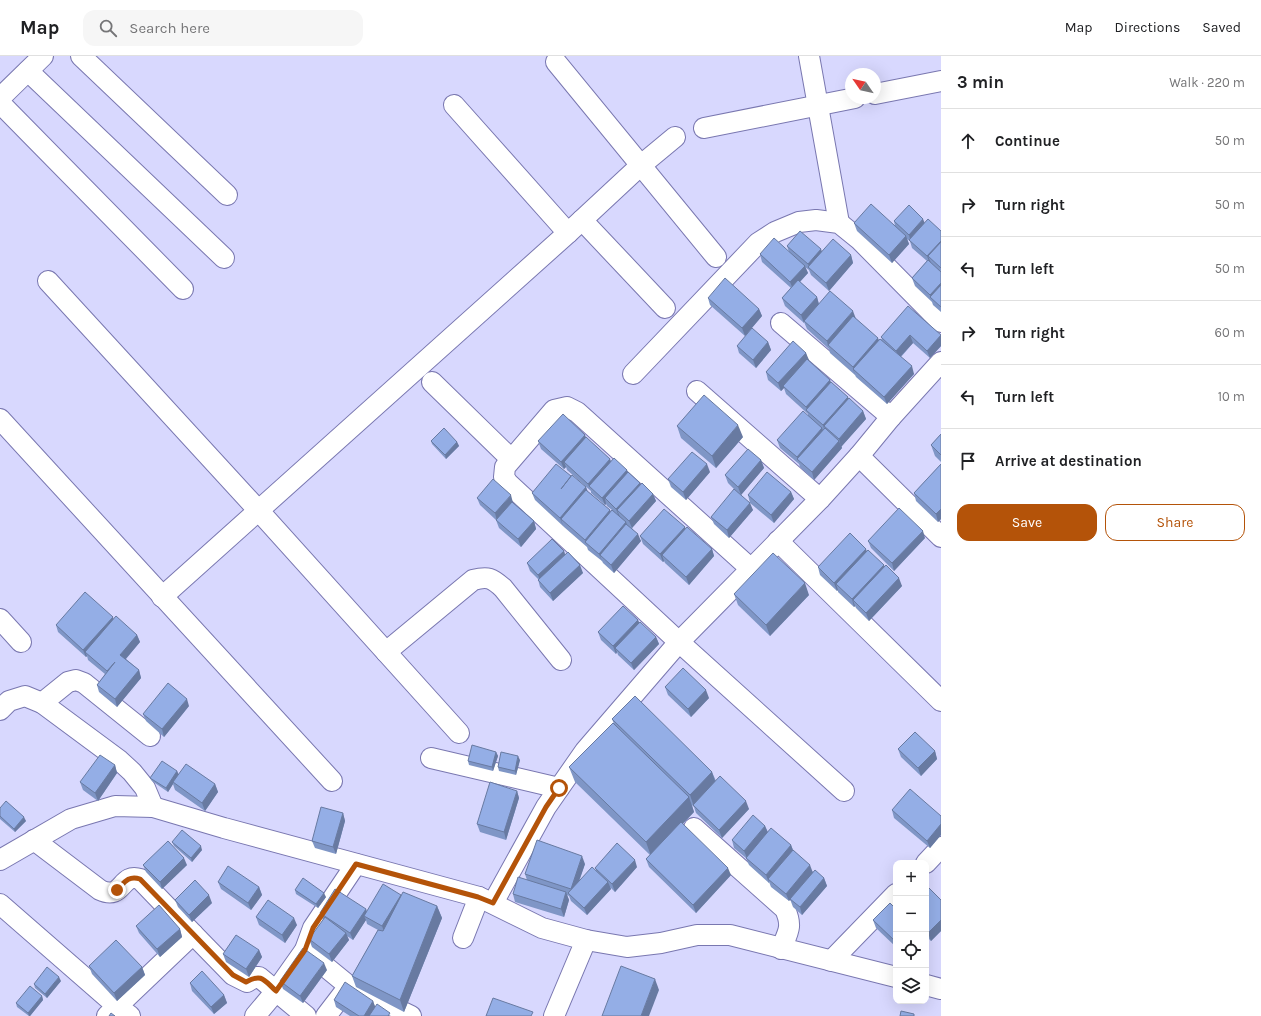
<!DOCTYPE html>
<meta charset="utf-8">
<style>
:root{--surface:#fff;--page:#f6f6f6;--text:#202124;--muted:#757577;--line:#e0e0e0;--accent:#b45309}
body{margin:0;font-family:Karla,sans-serif;background:var(--page);color:var(--text)}
.controls{position:absolute;right:12px;bottom:12px;display:grid;overflow:hidden;border-radius:8px;box-shadow:0 4px 16px #0002}
.controls button{width:36px;height:36px;display:grid;place-items:center;padding:0;border:0;border-bottom:1px solid var(--line);background:var(--surface);color:var(--text);font:20px sans-serif}
.compass{position:absolute;left:845px;top:12px;width:36px;height:36px;border-radius:50%;background:var(--surface);box-shadow:0 4px 16px #0002;rotate:304deg}
.stop{position:absolute;width:12px;height:12px;margin:-9px;border:3px solid #b45309;border-radius:50%;background:#fff}
.stop.end{background:#b45309;border-color:#fff;box-shadow:0 1px 4px #0008}
.list{margin:0;padding:0;list-style:none}
h2{display:flex;justify-content:space-between;align-items:center;height:52px;margin:0;padding:0 16px;font-size:17px}
h2 small{font-size:13px;font-weight:400;color:var(--muted)}
.list li{display:grid;grid-template-columns:26px 1fr auto;gap:12px;align-items:center;box-sizing:border-box;height:64px;padding:0 16px;border-top:1px solid var(--line)}
.list b{display:block;font-size:15px;white-space:nowrap}
.list em{font-size:13px;font-style:normal;color:var(--muted)}
.actions{display:flex;gap:8px;padding:12px 16px}
.actions a{flex:1;padding:9px 0;border:1px solid var(--accent);border-radius:12px;text-align:center;font-size:14px;color:var(--accent)}
.actions .main{background:var(--accent);color:#fff}
.icon{flex:none;width:22px;height:22px;fill:none;stroke:currentColor;stroke-width:2;stroke-linecap:round;stroke-linejoin:round}
.map{position:relative;flex:none;width:941px;height:960px;overflow:hidden}
header{display:flex;align-items:center;gap:24px;box-sizing:border-box;height:56px;padding:0 20px;background:var(--surface);border-bottom:1px solid var(--line)}
header strong{font-size:19px}
nav{display:flex;gap:22px;margin-inline-start:auto;font-size:14px}
.search{width:280px;height:36px;background:var(--page);display:flex;align-items:center;gap:10px;box-sizing:border-box;padding:0 14px;border-radius:12px;color:var(--muted);font-size:15px}
main{display:flex}
aside{flex:1;background:var(--surface)}
.map>svg:first-child{display:block}
.lines{fill:none;stroke-linecap:round;stroke-linejoin:round}
.minor-casing{stroke:#7977b0;stroke-width:22}
.minor{stroke:#fff;stroke-width:20}
.wall{fill:#7f96c6}
.shaded-wall{fill:#687aa1}
.building{fill:#94aee6;stroke:#687aa1}
.route{stroke:#b45309;stroke-width:5}
</style>
<header>
<strong>Map</strong>
<div class="search"><svg class="icon" aria-label="search" viewBox="0 0 24 24"><circle cx="10" cy="10" r="6"/><path d="M15 15l6 6"/></svg>Search here</div>
<nav><a>Map</a><a>Directions</a><a>Saved</a></nav>
</header>
<main>
<div class="map">
<svg width="941" height="960" viewBox="0 0 941 960">
<rect width="100%" height="100%" fill="#d8d8fe"/>
<g class="lines">
<g class="minor-casing">
<g id="minor">
<polyline points="81,0 227,139"/>
<polyline points="809,0 839,167"/>
<polyline points="556,6 716,201"/>
<polyline points="28,15 224,202"/>
<polyline points="875,38 941,25"/>
<polyline points="0,42 43,0"/>
<polyline points="0,47 183,233"/>
<polyline points="454,49 568,177"/>
<polyline points="704,72 855,42"/>
<polyline points="582,164 665,252"/>
<polyline points="48,225 259,455 459,677"/>
<polyline points="781,267 891,361"/>
<polyline points="633,318 758,187 775,176 799,166 816,164 839,167 860,184 941,266"/>
<polyline points="432,326 511,403"/>
<polyline points="697,335 820,443"/>
<polyline points="0,363 332,725"/>
<polyline points="859,400 941,481"/>
<polyline points="778,485 941,645"/>
<polyline points="750,512 577,356 567,351 554,354 505,411 504,421 508,427 679,586 844,735"/>
<polyline points="162,541 568,177 640,110 675,81"/>
<polyline points="0,563 21,586"/>
<path d="M386,596L473,524C488,520 492,522 503,532L561,604"/>
<polyline points="42,647 68,626 76,624 84,627 150,680"/>
<polyline points="0,654 9,645 25,640 42,647 119,704 132,716 145,732 153,751"/>
<polyline points="431,702 559,732"/>
<path d="M694,772L785,853C793,871 788,876 781,893"/>
<path d="M34,784L100,834C124,845 120,816 140,823L193,878"/>
<polyline points="0,804 71,763 115,750 153,751 224,772 479,841 542,872 586,884 627,891 661,887 697,879 730,879 896,921"/>
<polyline points="926,807 941,791"/>
<polyline points="493,847 546,751 585,695 679,586 820,443 859,400 891,361 941,306"/>
<polyline points="0,848 117,950 130,960"/>
<polyline points="463,882 479,841"/>
<polyline points="305,894 349,930 411,960"/>
<polyline points="831,905 896,838"/>
<polyline points="926,929 941,933"/>
<polyline points="107,960 193,878 233,919 247,926 255,921 259,921 306,960"/>
<polyline points="255,960 276,935 305,894 313,872 356,808"/>
<polyline points="326,960 349,930"/>
<polyline points="554,960 586,884"/>
</g>
</g>
<use href="#minor" class="minor"/>
</g>
<g class="wall">
<polygon points="894,165 925,167 941,175 941,256 933,249 932,246 915,230 912,222 927,205 912,192 910,185 907,183 909,188 892,207 857,175 854,167 895,170"/>
<polygon points="787,190 822,196 851,199 853,207 829,235 811,219 809,214 805,211 808,217 800,226 817,241 819,248 856,263 879,284 882,283 881,281 941,279 941,290 930,302 913,287 901,301 914,318 887,348 856,321 855,319 830,297 829,293 807,273 804,266 804,267 785,250 782,242 791,232 762,206 760,198 789,196"/>
<polygon points="708,242 759,253 762,260 745,280 710,249"/>
<polygon points="768,286 771,294 756,312 739,297 737,290"/>
<polygon points="806,297 808,305 830,324 831,327 849,343 863,355 866,363 841,391 841,390 842,392 814,424 800,411 799,408 780,392 777,384 808,359 808,358 786,338 784,332 781,335 768,324 766,316"/>
<polygon points="677,370 743,381 716,412 681,382"/>
<polygon points="941,378 941,406 935,400 931,389"/>
<polygon points="586,382 611,405 628,417 640,429 653,438 656,445 632,472 641,485 614,517 603,507 602,505 588,494 587,491 564,471 563,470 535,444 532,437 571,421 586,431 587,435 610,454 611,456 612,454 607,450 606,448 605,449 591,437 591,435 567,414 566,411 564,413 541,393 538,385"/>
<polygon points="431,385 457,386 459,390 446,403 432,388"/>
<polygon points="761,404 764,412 741,439 753,454 729,482 714,468 711,461 737,436 728,427 725,419"/>
<polygon points="941,408 941,463 938,466 916,445 914,437"/>
<polygon points="710,416 686,444 671,431 668,423"/>
<polygon points="791,436 794,443 774,467 750,447 748,439"/>
<polygon points="477,442 513,447 534,465 536,473 521,491 499,472 496,464 480,449"/>
<polygon points="685,471 685,473 712,493 714,500 689,529 665,507 664,505 663,506 643,488 640,480"/>
<polygon points="925,482 894,515 871,492 868,485"/>
<polygon points="564,495 565,498 583,517 553,545 540,531 538,523 530,515 527,507"/>
<polygon points="867,495 884,511 902,530 869,565 856,552 855,550 854,551 838,536 838,534 837,535 820,519 818,511"/>
<polygon points="734,538 809,539 770,580 738,549"/>
<polygon points="113,563 137,579 140,586 126,603 139,614 141,622 117,651 99,636 97,629 105,618 88,604 87,600 86,601 58,576 56,569"/>
<polygon points="638,564 639,567 656,581 659,588 634,614 618,599 617,596 616,598 601,584 598,576"/>
<polygon points="665,631 709,642 691,661 668,639"/>
<polygon points="189,650 164,681 146,665 143,658"/>
<polygon points="612,663 712,716 716,725 749,753 722,782 696,757 694,751 692,749 694,756 683,768 731,819 696,857 649,811 646,803 650,799 575,726 569,711 614,668"/>
<polygon points="898,693 935,695 937,703 921,720 901,701"/>
<polygon points="496,696 498,700 493,715 469,709 468,705"/>
<polygon points="520,704 516,719 499,715 498,711"/>
<polygon points="115,709 117,717 98,745 83,734 80,726"/>
<polygon points="177,715 178,718 215,728 218,736 205,755 175,734 173,728 168,736 152,725 150,722"/>
<polygon points="517,735 519,742 506,784 480,776 477,768"/>
<polygon points="0,752 26,765 15,776 0,763"/>
<polygon points="892,754 941,760 941,779 930,792 894,762"/>
<polygon points="343,757 345,765 336,798 315,792 312,785"/>
<polygon points="765,770 768,776 791,789 793,794 813,816 824,822 827,830 802,859 793,851 790,843 789,845 771,831 769,826 769,827 749,809 746,802 734,792 732,784"/>
<polygon points="172,786 202,794 192,806 174,790"/>
<polygon points="585,808 579,826 596,814 595,812 637,811 615,836 610,831 611,833 587,859 571,845 569,840 567,839 569,844 564,861 515,846 513,838 527,824 525,818"/>
<polygon points="143,809 187,809 162,833 146,816"/>
<polygon points="218,826 259,831 262,839 251,854 221,833"/>
<polygon points="926,829 941,844 941,875 931,885 926,880"/>
<polygon points="295,834 326,841 318,852 296,838"/>
<polygon points="401,839 437,850 442,862 404,956 356,931 352,920 378,874 367,868 366,864 353,884 347,880 349,884 332,906 312,891 309,883 323,864 320,857 366,853 367,856"/>
<polygon points="175,844 212,847 192,866 178,851"/>
<polygon points="896,853 896,891 876,872 873,864"/>
<polygon points="256,861 297,869 285,887 259,869"/>
<polygon points="136,870 180,873 182,881 160,901 139,877"/>
<polygon points="259,894 262,901 249,921 226,906 223,898"/>
<polygon points="89,910 142,911 145,919 117,945 92,918"/>
<polygon points="327,914 303,947 283,933 280,925"/>
<polygon points="61,925 47,942 35,932 34,928"/>
<polygon points="190,927 224,939 227,947 214,958 192,935"/>
<polygon points="42,940 43,944 30,960 29,960 17,951 16,947"/>
<polygon points="334,944 373,945 375,951 391,960 350,960 336,951"/>
</g>
<g class="shaded-wall">
<polygon points="923,163 926,170 911,187 909,179"/>
<polygon points="906,180 909,188 892,207 889,199"/>
<polygon points="941,185 941,195 928,200 931,207 930,208 927,200"/>
<polygon points="821,193 824,201 810,213 808,208"/>
<polygon points="851,199 853,207 829,235 826,227"/>
<polygon points="805,210 808,217 793,233 790,226"/>
<polygon points="941,227 941,237 931,242 930,239"/>
<polygon points="817,241 819,249 804,265 804,267 801,259"/>
<polygon points="759,253 762,260 745,280 742,272"/>
<polygon points="853,255 856,263 828,290 827,285"/>
<polygon points="910,279 913,287 899,302 896,295"/>
<polygon points="941,279 941,290 930,302 927,295"/>
<polygon points="878,282 881,290 853,313 855,319 853,311"/>
<polygon points="768,286 771,294 756,312 753,304"/>
<polygon points="806,297 809,304 784,332 783,330 784,332 781,335 778,327"/>
<polygon points="912,310 914,318 887,348 884,341"/>
<polygon points="830,324 833,332 808,356 806,351"/>
<polygon points="848,341 851,348 824,370 826,376 825,376 823,369"/>
<polygon points="863,355 866,363 841,391 839,383"/>
<polygon points="738,369 743,381 716,412 712,400"/>
<polygon points="822,372 825,380 798,404 797,401"/>
<polygon points="585,379 588,386 564,406 566,411 564,413 561,406"/>
<polygon points="839,385 842,392 814,424 812,416"/>
<polygon points="457,386 459,390 446,403 445,399"/>
<polygon points="610,403 613,411 589,430 591,435 588,428"/>
<polygon points="761,404 764,412 741,439 738,431"/>
<polygon points="707,408 710,416 686,444 683,436"/>
<polygon points="627,414 630,422 605,442 606,448 605,449 602,442"/>
<polygon points="640,427 643,435 617,454 620,461 619,461 616,453"/>
<polygon points="586,431 589,439 561,463 563,470 560,462"/>
<polygon points="791,436 794,443 774,467 771,459"/>
<polygon points="653,438 656,445 632,472 629,465"/>
<polygon points="511,439 513,447 497,465 495,457"/>
<polygon points="750,447 753,454 729,482 727,474"/>
<polygon points="941,453 941,463 938,466 936,458"/>
<polygon points="610,454 613,462 587,487 585,484"/>
<polygon points="534,465 536,473 521,491 518,483"/>
<polygon points="626,466 629,474 600,499 602,506 599,498"/>
<polygon points="685,471 688,479 662,499 664,505 663,506 660,498"/>
<polygon points="923,475 925,482 894,515 892,507"/>
<polygon points="638,478 641,485 614,517 611,509"/>
<polygon points="712,493 714,500 689,529 686,521"/>
<polygon points="866,493 869,501 836,528 838,534 837,535 834,527"/>
<polygon points="564,495 566,503 541,527 538,519"/>
<polygon points="580,509 583,517 553,545 550,537"/>
<polygon points="884,509 887,517 853,544 855,550 854,551 852,543"/>
<polygon points="899,522 902,530 869,565 866,557"/>
<polygon points="805,527 809,539 770,580 766,569"/>
<polygon points="113,561 115,569 85,596 87,600 86,601 83,594"/>
<polygon points="638,564 641,571 615,592 617,596 616,598 613,590"/>
<polygon points="137,579 140,586 123,606 120,599"/>
<polygon points="656,581 659,588 634,614 631,607"/>
<polygon points="139,614 141,622 117,651 115,643"/>
<polygon points="706,634 709,642 691,661 688,653"/>
<polygon points="187,643 189,650 164,681 162,673"/>
<polygon points="935,695 937,703 921,720 918,712"/>
<polygon points="496,696 498,700 493,715 492,711"/>
<polygon points="518,700 520,704 516,719 515,715"/>
<polygon points="115,709 117,717 98,745 95,737"/>
<polygon points="177,715 179,719 173,726 173,728 168,736 166,732"/>
<polygon points="712,716 716,728 693,749 694,751 690,739"/>
<polygon points="215,728 218,736 205,755 202,747"/>
<polygon points="517,735 519,742 506,784 504,776"/>
<polygon points="689,741 694,756 651,800 646,786"/>
<polygon points="746,745 749,753 722,782 719,774"/>
<polygon points="343,757 345,765 336,798 333,791"/>
<polygon points="24,761 26,765 15,776 14,773"/>
<polygon points="941,768 941,779 930,792 927,785"/>
<polygon points="765,770 768,777 747,802 744,795"/>
<polygon points="791,789 794,797 768,823 769,826 769,827 766,819"/>
<polygon points="201,790 202,794 192,806 191,802"/>
<polygon points="582,800 585,808 573,841 571,833"/>
<polygon points="184,802 187,809 162,833 160,826"/>
<polygon points="635,804 637,811 615,836 612,828"/>
<polygon points="810,809 813,817 789,845 786,838"/>
<polygon points="728,812 731,819 696,857 693,849"/>
<polygon points="824,822 827,830 802,859 800,851"/>
<polygon points="608,826 611,833 587,859 584,852"/>
<polygon points="259,831 262,839 251,854 248,847"/>
<polygon points="566,836 569,844 564,861 561,853"/>
<polygon points="324,837 326,841 318,852 316,848"/>
<polygon points="209,839 212,847 192,866 189,859"/>
<polygon points="401,839 404,846 385,878 382,870"/>
<polygon points="437,850 442,862 404,956 400,944"/>
<polygon points="366,853 368,861 364,860 366,864 353,884 350,877"/>
<polygon points="294,862 297,869 285,887 282,879"/>
<polygon points="941,864 941,875 931,885 928,877"/>
<polygon points="180,873 182,881 160,901 157,893"/>
<polygon points="346,877 349,884 332,906 329,898"/>
<polygon points="926,882 929,890 926,893"/>
<polygon points="259,894 262,901 249,921 246,913"/>
<polygon points="324,907 327,914 303,947 300,940"/>
<polygon points="142,911 145,919 117,945 114,937"/>
<polygon points="59,921 61,925 47,942 45,938"/>
<polygon points="655,923 659,934 649,960 641,960"/>
<polygon points="224,939 227,947 214,958 211,951"/>
<polygon points="42,940 43,944 30,960 29,960 28,957"/>
<polygon points="373,945 376,953 372,960 364,960"/>
</g>
<g class="building">
<polygon points="871,148 906,180 889,199 854,167"/>
<polygon points="909,149 923,163 909,179 894,165"/>
<polygon points="928,163 941,175 941,185 927,200 909,184"/>
<polygon points="800,175 821,193 808,208 787,190"/>
<polygon points="774,182 805,210 790,226 760,198"/>
<polygon points="833,183 851,199 826,227 808,211"/>
<polygon points="941,186 941,212 928,200"/>
<polygon points="928,204 941,216 941,227 930,239 912,222"/>
<polygon points="725,222 759,253 742,272 708,242"/>
<polygon points="798,224 817,241 801,259 782,242"/>
<polygon points="941,229 941,251 930,241"/>
<polygon points="830,235 853,255 827,285 804,265"/>
<polygon points="908,250 941,279 927,295 910,279 896,295 881,281"/>
<polygon points="853,260 878,282 853,311 828,289"/>
<polygon points="752,272 768,286 753,304 737,290"/>
<polygon points="880,283 912,310 884,341 853,313"/>
<polygon points="793,285 806,297 778,327 766,316"/>
<polygon points="807,303 830,324 806,351 783,330"/>
<polygon points="831,326 848,341 823,369 806,354"/>
<polygon points="704,339 738,369 712,400 677,370"/>
<polygon points="849,342 863,355 839,383 824,370"/>
<polygon points="803,355 822,372 797,401 777,384"/>
<polygon points="563,358 585,379 561,406 538,385"/>
<polygon points="444,372 457,386 445,399 431,385"/>
<polygon points="825,372 839,385 812,416 797,403"/>
<polygon points="941,378 941,399 931,389"/>
<polygon points="586,381 610,403 588,428 564,406"/>
<polygon points="748,393 761,404 738,431 725,419"/>
<polygon points="692,396 707,408 683,436 668,423"/>
<polygon points="614,402 627,414 602,442 589,430"/>
<polygon points="556,408 571,420 561,433 572,419 586,431 560,462 532,437"/>
<polygon points="941,408 941,453 936,458 914,437"/>
<polygon points="628,416 640,427 616,453 605,442"/>
<polygon points="767,416 791,436 771,459 748,439"/>
<polygon points="493,423 511,439 495,457 477,442"/>
<polygon points="642,427 653,438 629,465 617,454"/>
<polygon points="734,433 750,447 727,474 711,461"/>
<polygon points="586,434 610,454 585,484 561,463"/>
<polygon points="512,446 534,465 518,483 496,464"/>
<polygon points="899,452 923,475 892,507 868,485"/>
<polygon points="664,453 685,471 660,498 640,480"/>
<polygon points="612,454 626,466 599,498 585,486"/>
<polygon points="626,468 638,478 611,509 600,499"/>
<polygon points="687,471 712,493 686,521 662,499"/>
<polygon points="850,477 866,493 834,527 818,511"/>
<polygon points="552,483 564,495 538,519 527,507"/>
<polygon points="868,494 884,509 852,543 836,528"/>
<polygon points="568,496 580,509 550,537 538,524"/>
<polygon points="773,497 805,527 766,569 734,538"/>
<polygon points="886,509 899,522 866,557 853,544"/>
<polygon points="85,536 113,561 83,594 56,569"/>
<polygon points="623,550 638,564 613,590 598,576"/>
<polygon points="116,560 137,579 120,599 139,614 115,643 97,629 115,606 107,615 85,596"/>
<polygon points="640,566 656,581 631,607 615,592"/>
<polygon points="683,612 706,634 688,653 665,631"/>
<polygon points="168,627 187,643 162,673 143,658"/>
<polygon points="635,640 712,716 690,739 612,663"/>
<polygon points="613,667 689,741 646,786 569,711"/>
<polygon points="915,676 935,695 918,712 898,693"/>
<polygon points="472,689 496,696 492,711 468,705"/>
<polygon points="501,696 518,700 515,715 498,711"/>
<polygon points="100,699 115,709 95,737 80,726"/>
<polygon points="162,705 177,715 166,732 150,722"/>
<polygon points="186,708 215,728 202,747 173,726"/>
<polygon points="720,720 746,745 719,774 693,749"/>
<polygon points="490,726 517,735 504,776 477,768"/>
<polygon points="910,733 941,760 941,768 927,785 892,754"/>
<polygon points="6,745 24,761 14,773 0,760 0,752"/>
<polygon points="321,751 343,757 333,791 312,785"/>
<polygon points="753,759 765,770 744,795 732,784"/>
<polygon points="681,766 728,812 693,849 646,803"/>
<polygon points="771,772 791,789 766,819 746,802"/>
<polygon points="182,774 201,790 191,802 172,786"/>
<polygon points="537,784 582,800 571,833 525,818"/>
<polygon points="168,785 184,802 160,826 143,809"/>
<polygon points="617,787 635,804 612,828 595,812"/>
<polygon points="793,794 810,809 786,838 768,823"/>
<polygon points="228,810 259,831 248,847 218,826"/>
<polygon points="592,811 608,826 584,852 568,837"/>
<polygon points="815,814 824,822 800,851 790,843"/>
<polygon points="518,821 566,836 561,853 513,838"/>
<polygon points="303,822 324,837 316,848 295,834"/>
<polygon points="195,824 209,839 189,859 175,844"/>
<polygon points="383,828 401,839 382,870 364,860"/>
<polygon points="926,829 941,844 941,864 928,877 926,875"/>
<polygon points="335,833 366,853 350,877 320,857"/>
<polygon points="403,836 437,850 400,944 352,920 378,874 383,875"/>
<polygon points="268,844 294,862 282,879 256,861"/>
<polygon points="890,847 896,853 896,886 873,864"/>
<polygon points="159,849 180,873 157,893 136,870"/>
<polygon points="325,861 346,877 329,898 309,883"/>
<polygon points="236,879 259,894 246,913 223,898"/>
<polygon points="116,884 142,911 114,937 89,910"/>
<polygon points="303,892 324,907 300,940 280,925"/>
<polygon points="621,910 655,923 641,960 602,960"/>
<polygon points="47,911 59,921 45,938 34,928"/>
<polygon points="202,915 224,939 211,951 190,927"/>
<polygon points="345,926 373,945 364,960 359,960 334,944"/>
<polygon points="30,930 42,940 28,957 16,947"/>
<polygon points="493,942 533,956 531,960 486,960"/>
<polygon points="377,948 390,957 388,960 369,960"/>
<polygon points="901,955 914,958 914,960 900,960"/>
<polygon points="111,957 115,960 109,960"/>
</g>
<g class="lines">
<path class="route" d="M117,834C124,827 128,819 140,823L233,919L246,926C262,917 264,924 276,935L305,894L313,872L356,808L478,841L493,847L546,751L559,732"/>
</g>
</svg>
<div class="controls">
<button>+</button>
<button>−</button>
<button><svg class="icon" aria-label="locate" viewBox="0 0 24 24"><circle cx="12" cy="12" r="6"/><path d="M12 2v4M12 18v4M2 12h4M18 12h4"/></svg></button>
<button><svg class="icon" aria-label="layers" viewBox="0 0 24 24"><path d="M12 4l9 5-9 5-9-5zM3 14l9 5 9-5"/></svg></button>
</div>
<svg class="compass" viewBox="-18 -18 36 36"><path d="M0-13l5 13h-10z" fill="#e53935"/><path d="M0 13l5-13h-10z" fill="#757577"/></svg>
<div class="stop" style="left:559px;top:732px"></div>
<div class="stop end" style="left:117px;top:834px"></div>
</div>
<aside>
<h2>3 min<small>Walk · 220 m</small></h2>
<ul class="list">
<li><svg class="icon" aria-label="ahead" viewBox="0 0 24 24"><path d="M12 20V5M6 11l6-6 6 6"/></svg><div><b>Continue</b></div><em>50 m</em></li>
<li><svg class="icon" aria-label="right" viewBox="0 0 24 24"><path d="M7 20v-9h11M14 6l5 5-5 5"/></svg><div><b>Turn right</b></div><em>50 m</em></li>
<li><svg class="icon" aria-label="left" viewBox="0 0 24 24"><path d="M17 20v-9H6M10 6l-5 5 5 5"/></svg><div><b>Turn left</b></div><em>50 m</em></li>
<li><svg class="icon" aria-label="right" viewBox="0 0 24 24"><path d="M7 20v-9h11M14 6l5 5-5 5"/></svg><div><b>Turn right</b></div><em>60 m</em></li>
<li><svg class="icon" aria-label="left" viewBox="0 0 24 24"><path d="M17 20v-9H6M10 6l-5 5 5 5"/></svg><div><b>Turn left</b></div><em>10 m</em></li>
<li><svg class="icon" aria-label="arrive" viewBox="0 0 24 24"><path d="M6 21V4h12l-3 4 3 4H6"/></svg><div><b>Arrive at destination</b></div></li>
</ul>
<div class="actions"><a class="main">Save</a><a>Share</a></div>
</aside>
</main>
